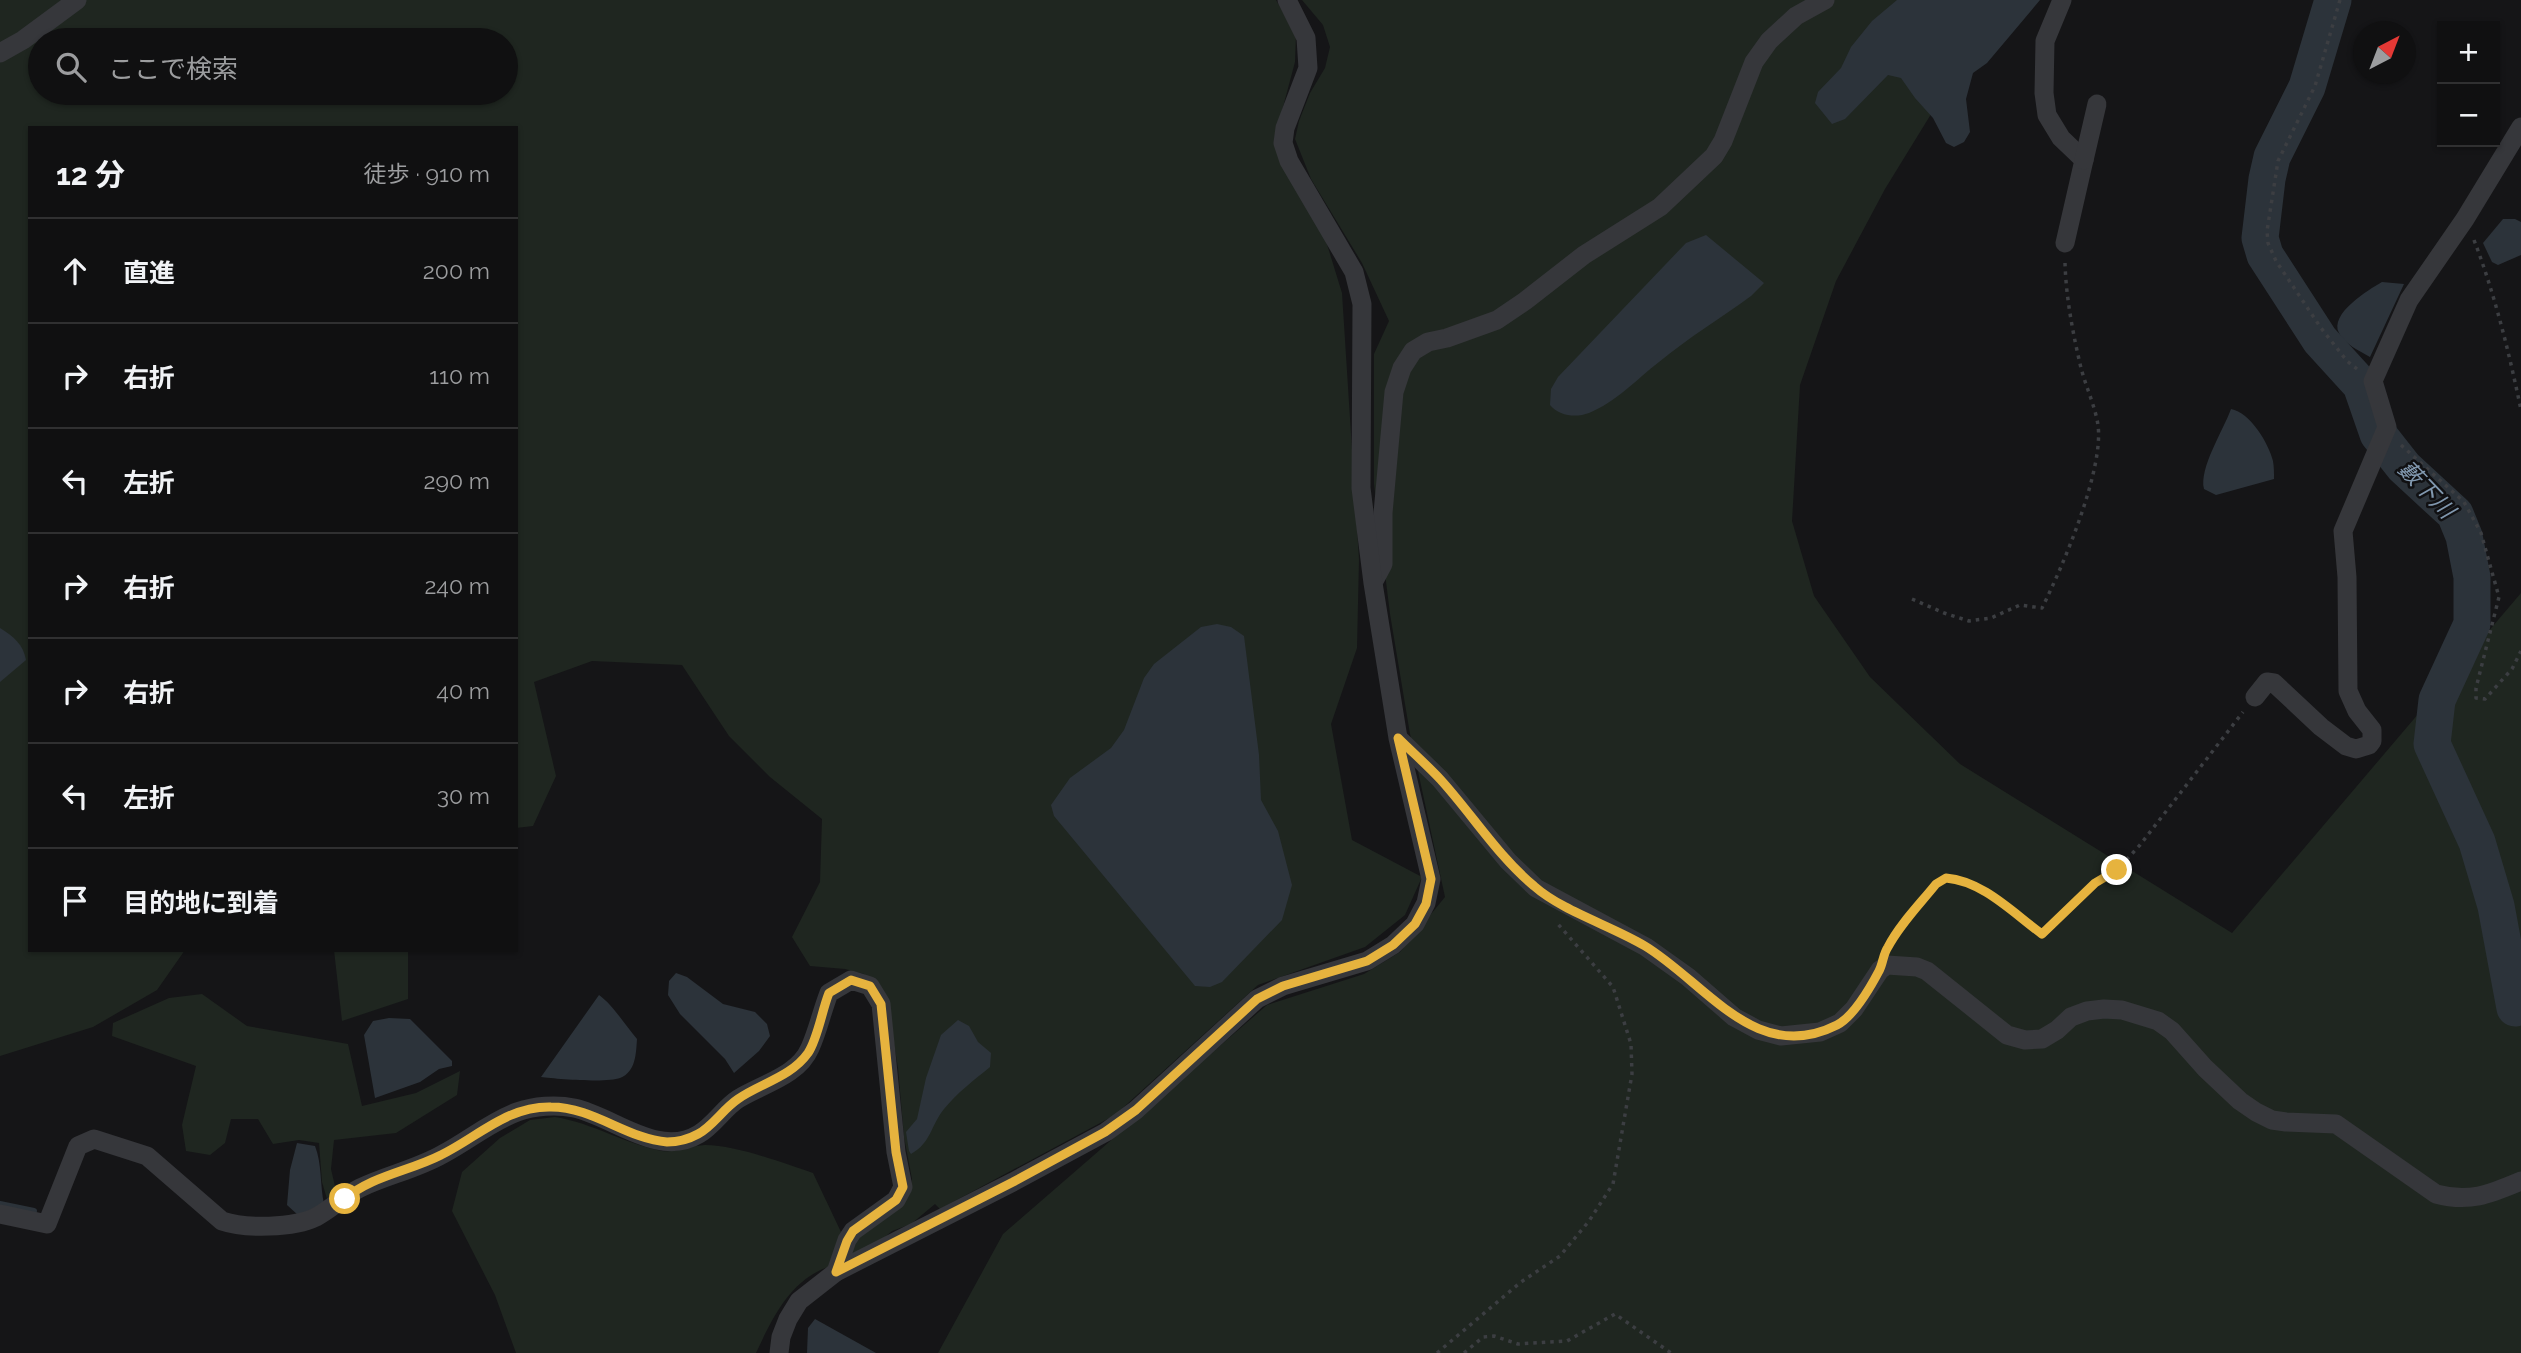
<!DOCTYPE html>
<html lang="ja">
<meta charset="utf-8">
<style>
:root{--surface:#101011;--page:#19191a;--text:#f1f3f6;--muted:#9c9d9f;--line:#303031}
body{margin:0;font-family:Raleway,"Noto Sans JP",sans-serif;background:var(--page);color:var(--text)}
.controls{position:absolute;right:21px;top:21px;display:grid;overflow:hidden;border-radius:0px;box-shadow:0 2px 5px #0004}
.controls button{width:63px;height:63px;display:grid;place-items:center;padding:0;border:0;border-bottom:2px solid var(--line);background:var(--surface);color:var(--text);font:35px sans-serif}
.compass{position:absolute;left:2353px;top:21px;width:63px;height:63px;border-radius:50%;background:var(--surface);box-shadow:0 2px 5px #0004;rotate:42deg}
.stop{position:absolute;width:21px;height:21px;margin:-16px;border:5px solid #e6b33e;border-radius:50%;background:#fff}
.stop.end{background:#e6b33e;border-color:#fff;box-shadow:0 2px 7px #0008}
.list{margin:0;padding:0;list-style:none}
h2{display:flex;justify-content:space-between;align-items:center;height:91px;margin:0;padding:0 28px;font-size:30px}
h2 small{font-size:23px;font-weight:400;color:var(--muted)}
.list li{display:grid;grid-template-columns:46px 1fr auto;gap:21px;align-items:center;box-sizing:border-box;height:105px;padding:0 28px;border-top:2px solid var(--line)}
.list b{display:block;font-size:26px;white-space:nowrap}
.list em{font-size:23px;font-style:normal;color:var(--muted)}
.icon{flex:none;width:38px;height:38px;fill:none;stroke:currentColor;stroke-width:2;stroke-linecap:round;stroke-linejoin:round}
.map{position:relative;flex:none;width:2521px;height:1353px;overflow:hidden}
.search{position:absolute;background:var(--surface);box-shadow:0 2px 5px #0004;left:28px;top:28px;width:490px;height:77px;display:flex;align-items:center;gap:18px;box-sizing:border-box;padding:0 24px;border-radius:38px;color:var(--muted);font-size:26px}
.panel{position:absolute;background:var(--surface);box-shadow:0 2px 5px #0004;left:28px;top:126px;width:490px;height:826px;border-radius:0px}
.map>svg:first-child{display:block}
.green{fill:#1f2620;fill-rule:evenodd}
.water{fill:#2c333a}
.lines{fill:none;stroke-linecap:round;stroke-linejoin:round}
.stream{stroke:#2c333a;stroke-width:6}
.river{stroke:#2c333a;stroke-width:37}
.path{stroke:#3c3e42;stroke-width:3.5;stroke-dasharray:3.5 5;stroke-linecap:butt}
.minor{stroke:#36373b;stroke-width:19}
.route{stroke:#e6b33e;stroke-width:9}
.labels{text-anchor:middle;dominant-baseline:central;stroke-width:5;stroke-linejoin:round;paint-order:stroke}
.water-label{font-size:23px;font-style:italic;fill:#8198af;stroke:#101012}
</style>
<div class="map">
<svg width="2521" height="1353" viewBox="0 0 2521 1353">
<rect width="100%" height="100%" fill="#151517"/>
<g class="green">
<path d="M0,0H1276L1296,35L1295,62L1275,137L1326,241L1342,293L1359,559L1357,648L1331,724L1352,840L1422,877L1405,915L1365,947L1258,985L1115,1115L940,1209L935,1204L911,1224L892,1231L879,1242L851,1255L855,1240L909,1193L912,1179L904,1137L898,1068L888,1005L864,974L845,969L810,966L792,937L820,882L822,819L770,777L729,736L682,665L592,661L534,682L556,776L533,826L516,828V128H30V950H185L157,990L93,1027L0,1056ZM40,40H506V93H40Z"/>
<polygon points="1302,0 2020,0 1960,67 1885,189 1836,281 1800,385 1792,521 1814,596 1870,677 1960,764 2232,933 2521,593 2521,1353 938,1353 1003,1234 1267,1005 1364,974 1400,952 1445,897 1410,734 1390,614 1374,484 1374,354 1389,321 1362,263 1311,179 1295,139 1299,121 1310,93 1325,68 1330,47 1323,25"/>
<polygon points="334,950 408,950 408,999 342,1021"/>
<polygon points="202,994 247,1026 348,1044 362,1106 416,1093 460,1071 457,1095 396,1133 334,1140 331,1169 337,1195 327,1199 322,1182 319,1143 299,1140 273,1144 258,1119 231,1119 225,1143 210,1155 186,1151 182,1125 196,1066 112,1036 113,1023 169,998"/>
<path d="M555,1117C593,1123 625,1144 662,1151C676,1153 691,1146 705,1145C736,1145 783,1163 813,1173L841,1232L828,1267C790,1280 772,1319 756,1353H516L495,1295L452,1211L462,1172L500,1138L530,1120Z"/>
</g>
<g class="water">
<polygon points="1897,0 2040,0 1987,63 1973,73 1966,99 1970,132 1964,142 1954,147 1946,143 1933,118 1915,98 1901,78 1888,75 1845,119 1832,124 1815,103 1818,92 1841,68 1851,47 1872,21"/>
<polygon points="2503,219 2515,219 2521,222 2521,255 2498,265 2492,262 2483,243"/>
<path d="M1706,235L1764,283L1751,296C1721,318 1688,338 1659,362C1637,379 1616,402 1589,413C1576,418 1559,416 1550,405L1551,389L1558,377L1686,243Z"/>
<path d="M2382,282L2404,284L2370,357C2360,351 2344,344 2339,333C2329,314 2368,290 2382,282Z"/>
<path d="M2231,409C2250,412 2269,444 2273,461C2274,467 2274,473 2274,479L2216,495L2204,489C2199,468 2223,431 2231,409Z"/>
<polygon points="1217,624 1231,627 1244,636 1259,755 1261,800 1278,831 1292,885 1282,920 1222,982 1210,987 1195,986 1054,816 1051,805 1070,778 1111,748 1124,730 1144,678 1154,664 1201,627"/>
<path d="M0,628C14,637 23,644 26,660L0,682Z"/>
<polygon points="676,973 687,977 723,1004 755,1012 767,1024 770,1036 759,1051 734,1073 725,1059 680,1014 668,995 669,981"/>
<path d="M599,995C613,1005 625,1025 637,1039C636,1053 636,1072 620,1078C608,1083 556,1079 541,1077Z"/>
<polygon points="389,1018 410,1019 452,1061 452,1066 439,1069 420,1082 375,1098 364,1035 373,1021"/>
<path d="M958,1020L969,1026L978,1042L991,1053L990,1067C974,1080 957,1093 944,1109C931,1125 931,1143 911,1154L909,1151L906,1132L917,1119L926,1078L941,1035Z"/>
<path d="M297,1143L315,1146C322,1163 320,1186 324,1204L298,1215L287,1205L290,1170Z"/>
<polygon points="815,1319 876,1353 807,1353 808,1328"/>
</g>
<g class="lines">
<polyline class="stream" points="0,1204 34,1211"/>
<polyline class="river" points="2333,0 2307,87 2272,157 2267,179 2260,238 2265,255 2320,340 2361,385 2378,434 2404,467 2455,514 2464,536 2472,577 2472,624 2437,700 2432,744 2477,842 2496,906 2515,1008"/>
<g class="path">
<polyline points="2340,0 2315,86 2278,161 2267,231 2268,243 2276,261 2321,328 2347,361 2357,369"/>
<path d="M2474,240C2495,295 2509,352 2521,410"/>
<polyline points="2401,445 2464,502 2481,533 2499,597 2476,688 2476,698 2485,699 2512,669 2521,651"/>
<path d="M1912,599L1944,613L1969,621L1991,618L2020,605L2042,608C2063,566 2104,470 2098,425C2095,406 2086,387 2081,368C2073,334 2066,298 2065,263"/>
<path d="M1889,945L1936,884L1946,878C1983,881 2013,913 2042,934L2095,883L2117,870L2140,845L2243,712"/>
<polyline points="1437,1353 1521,1282 1560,1256 1589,1221 1613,1184 1632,1074 1631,1044 1613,987 1557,923"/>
<polyline points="1464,1353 1483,1337 1494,1336 1518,1344 1567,1341 1615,1314 1671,1353"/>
</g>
<g class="minor">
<polyline points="2062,0 2045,41 2044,93 2047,115 2061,138 2084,160 2065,243"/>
<polyline points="0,53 23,40 77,0"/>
<polyline points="2084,160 2097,104"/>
<polyline points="1375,579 1383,564 1383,513 1394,392 1402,368 1413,351 1428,342 1447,338 1497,320 1525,301 1584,255 1660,207 1714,156 1723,141 1754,62 1769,41 1796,16 1825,0"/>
<polyline points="2255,697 2267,682 2274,683 2321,727 2346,746 2356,749 2369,745 2372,741 2372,730 2357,711 2348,691 2347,577 2343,531 2387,427 2373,381 2409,300 2465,219 2521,127"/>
<path d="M1399,739L1440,779L1508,861L1536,888L1646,947L1688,977L1734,1017L1758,1030L1781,1036L1820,1032L1840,1023L1854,1009L1880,970L1887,965L1917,967L1927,971L2007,1035L2025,1040L2042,1039L2057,1030L2071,1017L2087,1011L2104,1009L2122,1010L2158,1021L2172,1031L2205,1068L2240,1101L2256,1112L2272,1120L2286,1122L2336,1124L2436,1194C2470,1203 2490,1194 2521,1181"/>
<path d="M0,1214L47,1224L78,1146L94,1139L147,1156L222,1221C245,1229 294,1228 316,1217C331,1209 344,1196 360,1188C387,1175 417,1169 443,1154C468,1141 490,1122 517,1112C534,1106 556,1104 574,1108C613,1116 658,1159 699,1134C714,1125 724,1108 738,1099C762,1084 798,1076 810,1048C818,1030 822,1011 829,993L851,980L870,986L881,1004L896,1152L903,1187L896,1200L853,1231L847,1240L836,1272"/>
<polyline points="779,1353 781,1337 788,1319 799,1301 836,1272 1013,1182 1106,1132 1136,1110 1257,999 1283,986 1367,961 1393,945 1415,924 1426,903 1431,879 1398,738 1373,583 1361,488 1362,304 1354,272 1289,161 1283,143 1285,128 1308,68 1306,38 1287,0"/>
</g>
</g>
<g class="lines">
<path class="route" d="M345,1199C371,1176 410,1171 441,1155C478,1137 507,1106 551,1107C593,1107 627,1139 667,1142C677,1142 689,1139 698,1134C713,1126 723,1109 738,1099C761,1083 791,1077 808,1053C818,1038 822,1010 829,993L851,980L870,986L881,1004L896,1152L903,1187L896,1200L853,1231L847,1241L836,1272L1013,1182L1105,1132L1136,1110L1257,999L1283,986L1367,961L1393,945L1415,924L1426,904L1431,879L1398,738C1412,752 1427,765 1440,779C1472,814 1497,855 1534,886C1562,911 1612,926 1645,946C1706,983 1756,1066 1837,1025C1854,1016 1870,988 1879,971C1883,964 1883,954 1888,947C1900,924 1920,904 1936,884L1946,878C1983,881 2013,913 2042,934L2095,883L2117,870"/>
</g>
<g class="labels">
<g class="water-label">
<text transform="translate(2427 489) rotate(46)">藪下川</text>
</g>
</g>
</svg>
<div class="controls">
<button>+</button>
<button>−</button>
</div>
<svg class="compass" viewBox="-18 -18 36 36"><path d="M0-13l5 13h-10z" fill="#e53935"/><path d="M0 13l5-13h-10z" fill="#9c9d9f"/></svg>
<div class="stop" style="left:345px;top:1199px"></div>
<div class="stop end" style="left:2117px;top:870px"></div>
<div class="search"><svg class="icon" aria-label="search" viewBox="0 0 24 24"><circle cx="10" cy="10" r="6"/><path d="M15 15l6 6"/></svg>ここで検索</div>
<section class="panel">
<h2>12 分<small>徒歩 · 910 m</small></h2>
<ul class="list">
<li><svg class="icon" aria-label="ahead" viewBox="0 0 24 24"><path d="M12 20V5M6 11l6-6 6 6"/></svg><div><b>直進</b></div><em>200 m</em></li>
<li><svg class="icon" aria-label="right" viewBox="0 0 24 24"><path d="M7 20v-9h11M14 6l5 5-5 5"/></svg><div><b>右折</b></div><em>110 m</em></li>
<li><svg class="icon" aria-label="left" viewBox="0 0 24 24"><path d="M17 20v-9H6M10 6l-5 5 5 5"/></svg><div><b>左折</b></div><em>290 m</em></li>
<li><svg class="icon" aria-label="right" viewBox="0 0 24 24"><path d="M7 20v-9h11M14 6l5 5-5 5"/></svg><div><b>右折</b></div><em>240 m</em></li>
<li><svg class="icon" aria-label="right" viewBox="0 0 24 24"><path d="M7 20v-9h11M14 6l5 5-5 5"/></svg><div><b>右折</b></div><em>40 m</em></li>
<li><svg class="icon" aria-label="left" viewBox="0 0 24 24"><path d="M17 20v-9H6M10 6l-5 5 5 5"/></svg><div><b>左折</b></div><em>30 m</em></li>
<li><svg class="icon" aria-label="arrive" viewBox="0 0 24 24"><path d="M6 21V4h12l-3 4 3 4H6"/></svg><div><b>目的地に到着</b></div></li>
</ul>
</section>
</div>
